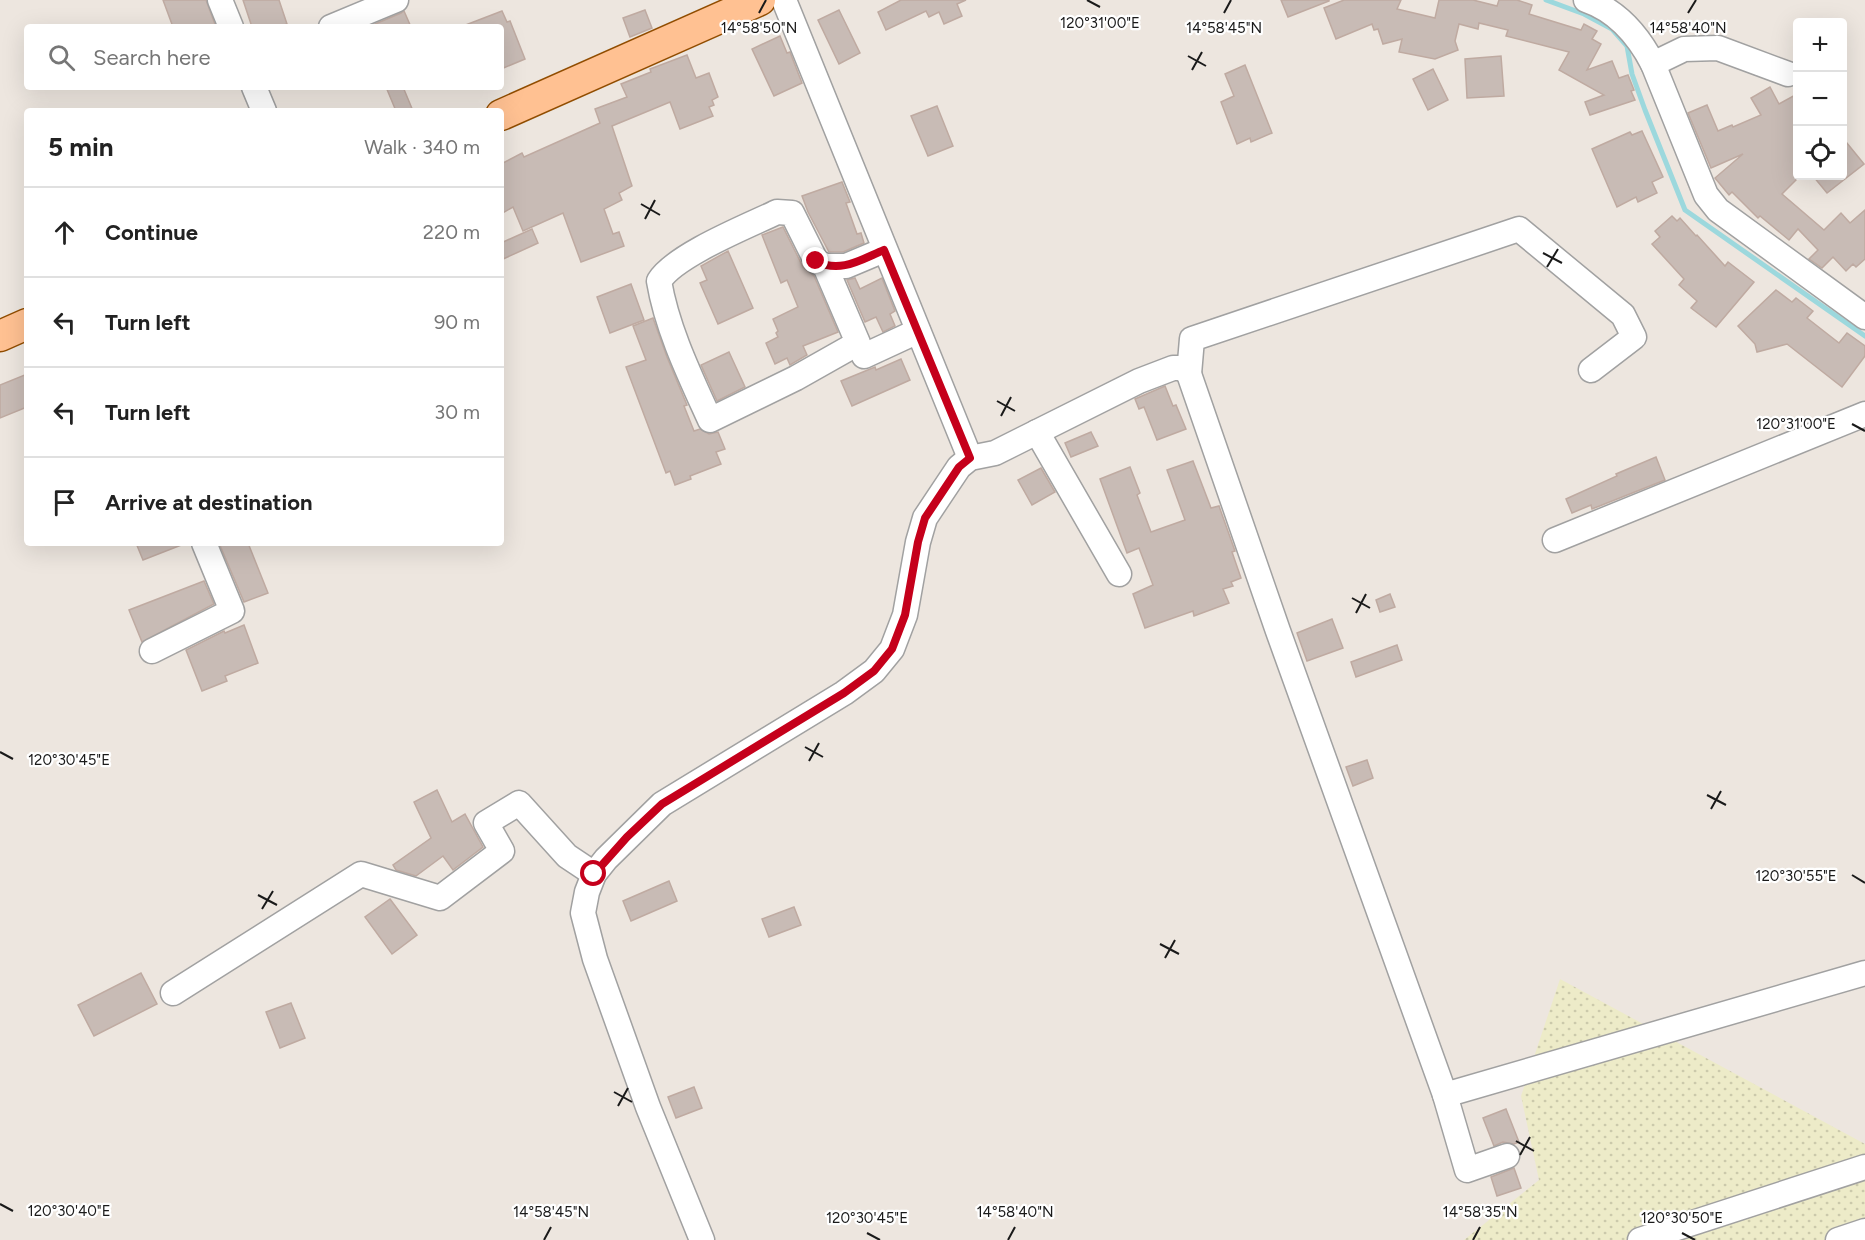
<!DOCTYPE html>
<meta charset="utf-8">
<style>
:root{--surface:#fff;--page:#f6f6f6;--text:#222;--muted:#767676;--line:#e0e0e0}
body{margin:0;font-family:Figtree,sans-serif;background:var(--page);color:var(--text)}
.controls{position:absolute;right:18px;top:18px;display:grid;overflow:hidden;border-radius:6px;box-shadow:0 6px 24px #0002}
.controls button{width:54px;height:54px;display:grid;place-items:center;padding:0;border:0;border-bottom:2px solid var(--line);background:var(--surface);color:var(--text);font:30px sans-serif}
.stop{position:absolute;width:18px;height:18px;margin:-14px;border:4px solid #c5001b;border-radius:50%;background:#fff}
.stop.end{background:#c5001b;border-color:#fff;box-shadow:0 2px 6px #0008}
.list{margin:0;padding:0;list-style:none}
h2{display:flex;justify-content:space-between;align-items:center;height:78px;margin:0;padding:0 24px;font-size:26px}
h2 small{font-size:20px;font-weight:400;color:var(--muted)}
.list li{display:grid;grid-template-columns:39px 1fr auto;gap:18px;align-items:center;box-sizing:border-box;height:90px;padding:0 24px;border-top:2px solid var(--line)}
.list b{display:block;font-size:22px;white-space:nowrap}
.list em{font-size:20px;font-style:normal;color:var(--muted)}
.icon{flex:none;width:33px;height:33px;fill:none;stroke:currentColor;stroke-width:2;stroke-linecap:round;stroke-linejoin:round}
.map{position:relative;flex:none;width:1865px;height:1240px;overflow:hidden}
.search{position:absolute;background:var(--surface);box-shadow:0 6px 24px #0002;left:24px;top:24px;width:480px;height:66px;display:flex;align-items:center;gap:15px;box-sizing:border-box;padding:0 21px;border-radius:6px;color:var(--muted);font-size:22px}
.panel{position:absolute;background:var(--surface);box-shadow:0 6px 24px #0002;left:24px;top:108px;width:480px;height:438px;border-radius:6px}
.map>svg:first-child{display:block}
.farmland{fill:url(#farmland-dots)}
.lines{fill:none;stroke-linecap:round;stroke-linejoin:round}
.stream{stroke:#9cd8dd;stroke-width:5}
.building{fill:#c8bbb5;stroke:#bfaaa1;stroke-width:1.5}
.minor-casing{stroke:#a1a1a1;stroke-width:27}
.major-casing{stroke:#914d00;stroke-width:33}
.minor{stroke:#fff;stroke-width:24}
.major{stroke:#ffc192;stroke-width:30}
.route{stroke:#c5001b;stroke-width:8}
.ticks{fill:none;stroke:#1a1a1a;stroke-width:2}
.ticks-label{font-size:15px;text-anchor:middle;fill:#1a1a1a;stroke:#fff;stroke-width:4.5;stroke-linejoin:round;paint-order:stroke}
</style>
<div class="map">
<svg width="1865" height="1240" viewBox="0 0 1865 1240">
<defs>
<pattern id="farmland-dots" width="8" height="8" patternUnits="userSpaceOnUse" patternTransform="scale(1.5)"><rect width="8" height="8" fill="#edebc8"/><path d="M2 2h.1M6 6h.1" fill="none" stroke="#cbc9ab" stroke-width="1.8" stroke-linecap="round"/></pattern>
</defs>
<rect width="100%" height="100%" fill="#ede6df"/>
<polygon class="farmland" points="1560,979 1865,1144 1865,1240 1464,1240 1539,1180 1521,1096"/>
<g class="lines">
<polyline class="stream" points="1546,0 1584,14 1612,29 1627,46 1632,74 1645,110 1685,210 1865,336"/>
</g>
<g class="building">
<polygon points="163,0 206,0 216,27 173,27"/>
<polygon points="243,0 279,0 287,24 277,27 252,27"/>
<polygon points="901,0 966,0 957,4 962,16 944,24 939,12 929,17 926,11 886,30 878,12"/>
<polygon points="1281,0 1329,0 1329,1 1288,17"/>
<polygon points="1344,0 1401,0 1397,9 1435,18 1439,0 1473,0 1497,6 1499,0 1517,0 1532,5 1529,14 1581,30 1584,24 1597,31 1592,39 1601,44 1587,70 1612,61 1619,78 1628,75 1634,90 1631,91 1635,100 1590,115 1585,102 1604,95 1559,70 1569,52 1506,36 1508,30 1479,23 1478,29 1459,24 1455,41 1458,50 1435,59 1399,52 1402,39 1383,44 1378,29 1374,30 1372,24 1336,39 1324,8"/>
<polygon points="645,10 652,28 630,37 623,18"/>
<polygon points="839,10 860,53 839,64 818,20"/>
<polygon points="404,11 411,27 368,27 401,13"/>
<polygon points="502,11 507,22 510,21 525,59 501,69 501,27 463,26"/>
<polygon points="780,36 787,53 790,52 802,83 774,96 752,49"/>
<polygon points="687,55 696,78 709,73 718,97 712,100 714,105 709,107 713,116 680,129 670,102 612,126 632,186 619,193 622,200 604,209 613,234 619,232 624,246 581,262 563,213 523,231 513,207 501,214 501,164 522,153 524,157 600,123 595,109 627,97 621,84 651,72 650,69"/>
<polygon points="1501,56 1504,96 1467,98 1465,59"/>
<polygon points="1245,65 1272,133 1251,142 1250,138 1237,144 1221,102 1234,96 1225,74"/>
<polygon points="1433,69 1448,100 1428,110 1413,79"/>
<polygon points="386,87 403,87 413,111 396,111"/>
<polygon points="1770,87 1779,104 1797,94 1797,179 1782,194 1824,230 1841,213 1850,223 1865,210 1865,259 1856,267 1853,264 1846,271 1833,257 1822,268 1809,259 1818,250 1798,229 1789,240 1760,216 1758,218 1732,192 1729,195 1715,178 1743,154 1711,168 1688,113 1707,105 1718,131 1732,125 1733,127 1761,115 1751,98"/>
<polygon points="937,106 953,146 928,156 911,116"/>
<polygon points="1642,131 1663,177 1652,182 1657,193 1638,202 1636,197 1617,207 1592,149 1630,132 1632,135"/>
<polygon points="1842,137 1864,164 1827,193 1813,176 1842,176"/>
<polygon points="842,182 850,202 846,203 857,234 861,233 864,243 843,252 829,252 808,212 802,196"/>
<polygon points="1672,216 1677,221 1680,218 1696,236 1697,235 1725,266 1728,262 1754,282 1716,327 1691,308 1697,301 1679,285 1684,279 1652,244 1660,237 1655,231"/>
<polygon points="783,227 803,267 814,276 838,332 803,346 807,355 790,365 787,358 775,364 766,343 778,337 776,333 778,331 773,319 798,307 787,280 781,283 762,235"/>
<polygon points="532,229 538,243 501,260 501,243"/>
<polygon points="728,251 753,308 718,324 700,283 707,280 701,266"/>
<polygon points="855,278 860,289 882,278 895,311 890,314 895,326 883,332 876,317 865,322 847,280"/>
<polygon points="631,284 644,320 610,333 597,297"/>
<polygon points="1776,290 1792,302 1796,298 1813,311 1807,318 1839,343 1847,333 1865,346 1865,356 1842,387 1787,344 1757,352 1755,344 1738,326"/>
<polygon points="653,318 667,357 687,405 684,406 694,431 700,429 709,434 718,432 725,449 716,452 721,464 690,476 691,479 675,485 670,471 666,473 626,367 646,360 633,326"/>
<polygon points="729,352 745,387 717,401 701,365"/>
<polygon points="901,359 910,380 852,406 841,381 875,367 876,370"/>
<polygon points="27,374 27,407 0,418 0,385"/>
<polygon points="1165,386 1173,406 1176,405 1186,429 1157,440 1144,407 1139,409 1135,399"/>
<polygon points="1091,432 1098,446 1071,457 1065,443"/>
<polygon points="1656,457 1665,480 1592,509 1591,505 1572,513 1566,499 1617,476 1616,474"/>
<polygon points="1193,461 1211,508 1219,506 1235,551 1232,552 1241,578 1231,582 1233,586 1223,589 1229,603 1194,616 1193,611 1145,628 1133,594 1153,585 1139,548 1127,553 1100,479 1130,467 1140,493 1137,495 1151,532 1185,520 1167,470"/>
<polygon points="1041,468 1055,492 1032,505 1018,480"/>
<polygon points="136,543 184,543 184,544 143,560"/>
<polygon points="219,543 248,543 268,593 244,602"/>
<polygon points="204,581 214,604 142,642 129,610"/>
<polygon points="1390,594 1395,607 1380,612 1376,600"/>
<polygon points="1332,619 1343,648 1307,661 1297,633"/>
<polygon points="244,625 258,663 225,676 227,681 202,691 186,650 224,631 225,633"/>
<polygon points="1397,645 1402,660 1356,677 1351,662"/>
<polygon points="1367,760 1373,778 1353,786 1346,767"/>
<polygon points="437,790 452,822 465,814 483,847 453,870 443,856 416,876 396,870 393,865 431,838 414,802"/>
<polygon points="669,881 677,901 631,921 623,901"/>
<polygon points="390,899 417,935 392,954 365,917"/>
<polygon points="794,907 801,925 769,937 762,919"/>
<polygon points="141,973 157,1004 94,1036 78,1005"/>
<polygon points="291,1003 305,1038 280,1048 266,1012"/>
<polygon points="694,1087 702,1108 676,1118 668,1097"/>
<polygon points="1506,1109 1519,1142 1514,1144 1503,1142 1494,1146 1483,1118"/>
<polygon points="1514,1168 1521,1188 1497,1196 1491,1177"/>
</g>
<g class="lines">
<g class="minor-casing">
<g id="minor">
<polyline points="220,0 231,27"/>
<polyline points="784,0 970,458"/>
<path d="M1586,0C1618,11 1638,35 1653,64L1706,195L1718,210L1865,317"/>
<polyline points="331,27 396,0"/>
<polyline points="1653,64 1684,49 1718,48 1788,74"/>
<polyline points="254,87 264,111"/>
<path d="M825,266L858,343L796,378L710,420C690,376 667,329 659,281C675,255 748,226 777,212L792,213L816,261L825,266H846L884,250"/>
<polyline points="864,356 918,331"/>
<polyline points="1189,374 1192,339 1519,229 1623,315 1634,337 1591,370"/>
<polyline points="1037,432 1119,574"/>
<polyline points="1555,540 1865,414"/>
<polyline points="152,651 232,611 204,543"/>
<polyline points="173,993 361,874 440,898 502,851 486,823 519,803 567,856 594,874"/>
<polyline points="1445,1095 1467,1170 1507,1156"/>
<polyline points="702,1240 648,1107 595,959 583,913 587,892 594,874 606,859 662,804 844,693 874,671 892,649 905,615 918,542 925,518 959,467 970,458 995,453 1139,381 1173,368 1182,368 1189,374 1278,631 1445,1095 1865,973"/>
<polyline points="1640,1240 1865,1167"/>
<polyline points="1838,1240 1865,1231"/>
</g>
</g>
<g class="major-casing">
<g id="major">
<polyline points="501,115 760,0"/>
<polyline points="0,336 27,324"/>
</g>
</g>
<use href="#minor" class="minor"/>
<use href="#major" class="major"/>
</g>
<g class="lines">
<path class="route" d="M594,874L627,837L662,804L844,693L874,671L892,649L905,615L918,542L925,518L959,467L970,458L884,250C862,259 840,274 816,261"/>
</g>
<path class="ticks" d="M1087,0L1100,7M759,13L766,0M1224,13L1231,0M1688,13L1696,0M1188,56L1206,66M1192,70L1202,52M641,204L660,215M645,219L655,200M1543,253L1562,263M1547,267L1558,249M997,401L1015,411M1001,416L1011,397M1852,424L1865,431M1352,598L1370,608M1356,613L1366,594M805,747L823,757M0,752L13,759M809,761L819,743M1707,795L1726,805M1711,809L1721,791M1852,875L1865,883M258,895L277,905M262,909L273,891M1160,944L1179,954M1165,958L1175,940M614,1092L632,1102M618,1106L628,1088M1516,1141L1534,1151M1520,1155L1530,1137M0,1204L13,1211M867,1233L880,1240M1682,1233L1695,1240M544,1240L551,1227M1008,1240L1015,1227M1473,1240L1480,1227"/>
<g class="ticks-label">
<text x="1100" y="28">120°31'00"E</text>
<text x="759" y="33">14°58'50"N</text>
<text x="1224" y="33">14°58'45"N</text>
<text x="1688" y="33">14°58'40"N</text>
<text x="1796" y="429">120°31'00"E</text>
<text x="69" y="765">120°30'45"E</text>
<text x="1796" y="881">120°30'55"E</text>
<text x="69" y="1216">120°30'40"E</text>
<text x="551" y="1217">14°58'45"N</text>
<text x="1015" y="1217">14°58'40"N</text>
<text x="1480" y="1217">14°58'35"N</text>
<text x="867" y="1223">120°30'45"E</text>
<text x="1682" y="1223">120°30'50"E</text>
</g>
</svg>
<div class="controls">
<button>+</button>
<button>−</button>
<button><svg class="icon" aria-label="locate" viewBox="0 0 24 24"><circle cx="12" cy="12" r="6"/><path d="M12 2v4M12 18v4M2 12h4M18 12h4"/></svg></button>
</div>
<div class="stop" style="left:594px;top:874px"></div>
<div class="stop end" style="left:816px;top:261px"></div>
<div class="search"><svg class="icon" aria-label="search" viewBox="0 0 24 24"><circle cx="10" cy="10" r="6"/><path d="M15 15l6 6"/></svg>Search here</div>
<section class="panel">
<h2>5 min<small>Walk · 340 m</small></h2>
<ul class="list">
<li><svg class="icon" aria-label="ahead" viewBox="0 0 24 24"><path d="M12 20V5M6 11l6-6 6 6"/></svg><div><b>Continue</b></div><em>220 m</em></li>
<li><svg class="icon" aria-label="left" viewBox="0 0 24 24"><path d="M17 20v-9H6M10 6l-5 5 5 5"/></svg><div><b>Turn left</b></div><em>90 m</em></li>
<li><svg class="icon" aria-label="left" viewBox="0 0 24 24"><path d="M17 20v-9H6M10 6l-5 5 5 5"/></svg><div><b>Turn left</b></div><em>30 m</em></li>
<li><svg class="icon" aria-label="arrive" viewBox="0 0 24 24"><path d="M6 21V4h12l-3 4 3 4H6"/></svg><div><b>Arrive at destination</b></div></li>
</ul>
</section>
</div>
